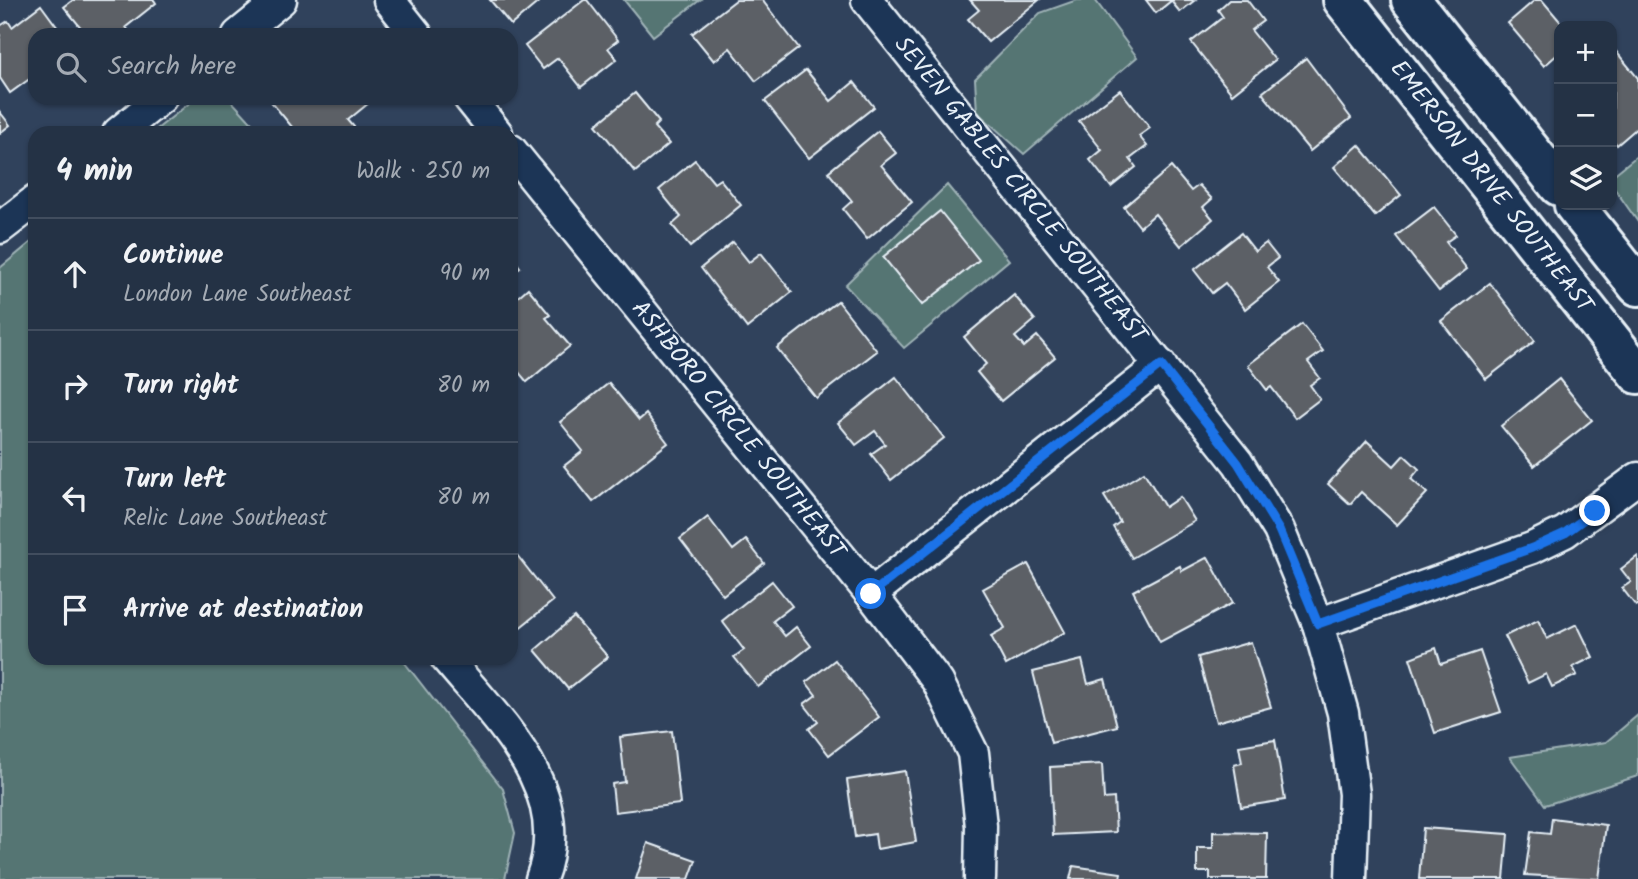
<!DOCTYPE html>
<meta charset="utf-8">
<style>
:root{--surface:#243245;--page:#2c3a4c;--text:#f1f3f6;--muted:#a3aab3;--line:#414d5e}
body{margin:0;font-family:Kalam,sans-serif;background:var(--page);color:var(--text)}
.controls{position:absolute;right:21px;top:21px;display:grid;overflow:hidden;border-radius:14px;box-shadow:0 2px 5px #0004}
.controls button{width:63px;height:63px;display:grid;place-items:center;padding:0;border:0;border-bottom:2px solid var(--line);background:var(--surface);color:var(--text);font:35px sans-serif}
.stop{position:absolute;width:21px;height:21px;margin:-16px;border:5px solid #1a73e8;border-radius:50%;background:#fff}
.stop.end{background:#1a73e8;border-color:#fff;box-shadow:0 2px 7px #0008}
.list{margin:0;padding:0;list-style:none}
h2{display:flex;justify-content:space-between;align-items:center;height:91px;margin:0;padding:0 28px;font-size:30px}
h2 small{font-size:23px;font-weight:400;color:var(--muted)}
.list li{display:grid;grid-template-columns:46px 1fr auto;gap:21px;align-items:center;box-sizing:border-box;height:112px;padding:0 28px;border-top:2px solid var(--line)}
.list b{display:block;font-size:26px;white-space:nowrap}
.list p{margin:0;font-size:23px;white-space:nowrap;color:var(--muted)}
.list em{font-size:23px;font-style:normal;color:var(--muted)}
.icon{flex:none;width:38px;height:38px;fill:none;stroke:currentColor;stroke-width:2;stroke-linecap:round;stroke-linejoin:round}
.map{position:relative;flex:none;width:1638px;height:879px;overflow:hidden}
.search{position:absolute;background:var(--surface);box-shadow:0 2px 5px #0004;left:28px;top:28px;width:490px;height:77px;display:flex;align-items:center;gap:18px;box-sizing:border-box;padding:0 24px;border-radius:21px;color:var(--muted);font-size:26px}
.panel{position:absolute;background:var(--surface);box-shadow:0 2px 5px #0004;left:28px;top:126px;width:490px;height:539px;border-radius:21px}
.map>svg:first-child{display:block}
.green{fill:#557473;stroke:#9eb2b6;stroke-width:2}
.building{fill:#5b6066;stroke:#e8f1f8;stroke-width:2}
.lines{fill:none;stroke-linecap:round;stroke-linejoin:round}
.street-casing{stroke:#e8f1f8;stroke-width:35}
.secondary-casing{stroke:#e8f1f8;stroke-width:44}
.street{stroke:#1d3557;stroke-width:30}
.secondary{stroke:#1d3557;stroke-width:38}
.route{stroke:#1a73e8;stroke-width:9}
.labels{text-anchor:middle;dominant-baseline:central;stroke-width:5;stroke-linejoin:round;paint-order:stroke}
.street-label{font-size:24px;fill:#e8f1f8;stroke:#1d3557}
</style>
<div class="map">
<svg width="1638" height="879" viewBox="0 0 1638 879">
<rect width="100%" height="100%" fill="#30425c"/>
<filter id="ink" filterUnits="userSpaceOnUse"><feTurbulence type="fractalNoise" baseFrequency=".0143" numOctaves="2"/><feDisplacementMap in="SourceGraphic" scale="14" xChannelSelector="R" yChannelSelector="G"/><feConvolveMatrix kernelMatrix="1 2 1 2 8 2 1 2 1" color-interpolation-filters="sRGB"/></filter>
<g filter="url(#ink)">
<g class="green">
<polygon points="624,0 700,0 653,36"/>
<polygon points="1077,0 1095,0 1137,57 1024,154 977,112 975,79 1040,13"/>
<polygon points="196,98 229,98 261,133 152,133"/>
<polygon points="1638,155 1638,222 1612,185 1612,176"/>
<polygon points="947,185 1009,260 904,348 845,285"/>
<polygon points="35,239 35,658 401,658 503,789 515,833 505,879 0,879 0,268"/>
<polygon points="1638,715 1638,776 1545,805 1510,757 1606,742"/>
</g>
<g class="building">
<polygon points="73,0 154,0 156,3 126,27 132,35 87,35 64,7"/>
<polygon points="490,0 541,0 511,25"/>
<polygon points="584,0 587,0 618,40 608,48 617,59 581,87 558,58 543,69 525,46"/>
<polygon points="736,0 762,0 799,48 756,81 730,48 714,61 692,34"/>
<polygon points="970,0 1039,0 988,42 968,19 979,10"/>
<polygon points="1146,0 1195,0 1180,12 1171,1 1156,13"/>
<polygon points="1229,0 1247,0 1263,21 1251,30 1275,60 1232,94 1191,42 1223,17 1218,10"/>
<polygon points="1535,0 1542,0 1564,26 1559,26 1559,53 1544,66 1508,23"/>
<polygon points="41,5 63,35 35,35 35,75 10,93 0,78 0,26 8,21 12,27"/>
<polygon points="1614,49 1638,78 1638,127 1617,145 1612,139"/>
<polygon points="1306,58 1351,118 1310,151 1262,93"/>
<polygon points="806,70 831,101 854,82 874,107 809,158 765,101"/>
<polygon points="1120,90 1150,128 1139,136 1147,146 1130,159 1136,167 1111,187 1090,160 1102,150 1079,121"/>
<polygon points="635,93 659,122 654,127 669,144 635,172 596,125"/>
<polygon points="268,98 367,98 370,102 348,120 355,128 348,133 297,133"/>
<polygon points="0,112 10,125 0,133"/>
<polygon points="878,131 896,153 881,165 912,202 867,239 843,209 852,201 828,172"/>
<polygon points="1359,145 1401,195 1375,216 1334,167"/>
<polygon points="695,160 714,183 720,179 741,205 690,247 672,225 681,217 659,190"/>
<polygon points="1171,167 1191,191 1199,185 1212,199 1203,207 1213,219 1181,246 1155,214 1140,227 1124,207"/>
<polygon points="1434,207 1456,235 1446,242 1467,269 1439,291 1396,236"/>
<polygon points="940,211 979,260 922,305 883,257"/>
<polygon points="1241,233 1255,251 1266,243 1278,258 1267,267 1279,282 1245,309 1225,283 1212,293 1194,270"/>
<polygon points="733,242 749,262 761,253 792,292 747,328 701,268"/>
<polygon points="511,255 520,267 511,275"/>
<polygon points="1490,283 1535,341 1486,379 1441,321"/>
<polygon points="528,288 550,315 546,318 570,346 527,382 511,363 511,303"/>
<polygon points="1014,295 1035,320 1015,337 1024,347 1037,336 1055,357 1001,401 977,372 986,364 964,337"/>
<polygon points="838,301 877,351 816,398 777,348"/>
<polygon points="1302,324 1323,351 1308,362 1320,378 1310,385 1320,399 1295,418 1271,387 1267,390 1248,365"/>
<polygon points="896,377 944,438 891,480 871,454 885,444 875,431 856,445 838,423"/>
<polygon points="1559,379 1592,420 1534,466 1501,426"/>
<polygon points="609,383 639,420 646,414 668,443 593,502 564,466 583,451 560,422"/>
<polygon points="1367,441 1394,466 1404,455 1419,469 1411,479 1427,493 1397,525 1361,492 1350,504 1328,484"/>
<polygon points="1144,472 1165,507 1180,497 1195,521 1132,558 1113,527 1120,522 1104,496"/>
<polygon points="708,517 733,550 746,540 764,563 723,595 680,539"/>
<polygon points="513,550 553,601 513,633 511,630"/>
<polygon points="1638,556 1638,605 1636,606 1622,588 1631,582 1621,569"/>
<polygon points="1208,557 1233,603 1160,642 1133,591 1180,566 1182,571"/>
<polygon points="1028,564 1065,632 1006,665 991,636 1005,628 983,589"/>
<polygon points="772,581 792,606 773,621 785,636 796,627 811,646 758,687 734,657 744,650 722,621"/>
<polygon points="574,617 608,657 568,689 535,650"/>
<polygon points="1538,620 1547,639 1577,624 1593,657 1573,667 1577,675 1552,687 1546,674 1528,683 1505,636"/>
<polygon points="1251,642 1271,707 1216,722 1198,657"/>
<polygon points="1436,648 1441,664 1480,651 1501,712 1435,733 1410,658"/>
<polygon points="835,660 879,717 829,755 809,729 818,722 804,704 816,695 806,682"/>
<polygon points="1082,660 1088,684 1105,679 1117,726 1051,743 1033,672"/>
<polygon points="672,731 680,804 615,812 612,784 625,782 620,737"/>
<polygon points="1275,740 1285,800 1241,807 1234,765 1242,763 1239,746"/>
<polygon points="1102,764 1104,799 1114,798 1116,832 1053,835 1050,767"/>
<polygon points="905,771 916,842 877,849 875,834 855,837 847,780"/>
<polygon points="1552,818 1606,825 1599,879 1525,875 1531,832 1550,834"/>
<polygon points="1423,828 1508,834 1504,879 1419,879"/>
<polygon points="1213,832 1267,833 1266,879 1210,879 1210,872 1197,872 1197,848 1213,848"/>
<polygon points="648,843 696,860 689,879 636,879"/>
<polygon points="1073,866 1121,873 1120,879 1070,879"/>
</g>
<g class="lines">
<g class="street-casing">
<g id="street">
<polyline points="389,0 417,35"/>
<polyline points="867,0 1238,463 1279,530 1318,624 1343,713 1354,794 1351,879"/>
<polyline points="238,35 281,0"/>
<polyline points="469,98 497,133"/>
<polyline points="118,133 161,98"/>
<polyline points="511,150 871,594 938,682 973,753 981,826 980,879"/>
<polyline points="0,228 35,201"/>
<polyline points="871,594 1161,365"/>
<polyline points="1318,624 1532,548 1565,532 1638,478"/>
<path d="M446,658C498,721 575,790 541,879"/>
</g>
</g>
<g class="secondary-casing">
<g id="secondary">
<polyline points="1343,0 1638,374"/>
<polyline points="1411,0 1559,186"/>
<polyline points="1574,205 1638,286"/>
</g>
</g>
<use href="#street" class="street"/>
<use href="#secondary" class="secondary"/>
</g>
</g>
<g class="lines" filter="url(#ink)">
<polyline class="route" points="871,594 1161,365 1238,463 1279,530 1318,624 1532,548 1565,533 1595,511"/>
</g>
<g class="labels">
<g class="street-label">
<text transform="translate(1491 187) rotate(52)">EMERSON DRIVE SOUTHEAST</text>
<text transform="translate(1020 190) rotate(51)">SEVEN GABLES CIRCLE SOUTHEAST</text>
<text transform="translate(738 430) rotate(51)">ASHBORO CIRCLE SOUTHEAST</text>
</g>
</g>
</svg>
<div class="controls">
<button>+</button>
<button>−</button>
<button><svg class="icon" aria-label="layers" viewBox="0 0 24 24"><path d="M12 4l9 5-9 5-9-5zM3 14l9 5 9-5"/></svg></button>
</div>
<div class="stop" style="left:871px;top:594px"></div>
<div class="stop end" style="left:1595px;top:511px"></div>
<div class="search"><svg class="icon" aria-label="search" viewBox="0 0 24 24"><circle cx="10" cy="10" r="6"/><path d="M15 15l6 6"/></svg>Search here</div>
<section class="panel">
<h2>4 min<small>Walk · 250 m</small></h2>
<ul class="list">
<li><svg class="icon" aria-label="ahead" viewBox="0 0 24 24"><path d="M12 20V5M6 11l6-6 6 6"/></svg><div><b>Continue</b><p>London Lane Southeast</p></div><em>90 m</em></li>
<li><svg class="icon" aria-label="right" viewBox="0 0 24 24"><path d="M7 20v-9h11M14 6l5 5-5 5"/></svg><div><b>Turn right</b></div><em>80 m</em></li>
<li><svg class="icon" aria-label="left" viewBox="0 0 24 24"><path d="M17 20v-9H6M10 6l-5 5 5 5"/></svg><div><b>Turn left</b><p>Relic Lane Southeast</p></div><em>80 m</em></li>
<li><svg class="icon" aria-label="arrive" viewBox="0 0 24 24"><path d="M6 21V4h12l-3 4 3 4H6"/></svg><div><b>Arrive at destination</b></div></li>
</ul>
</section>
</div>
